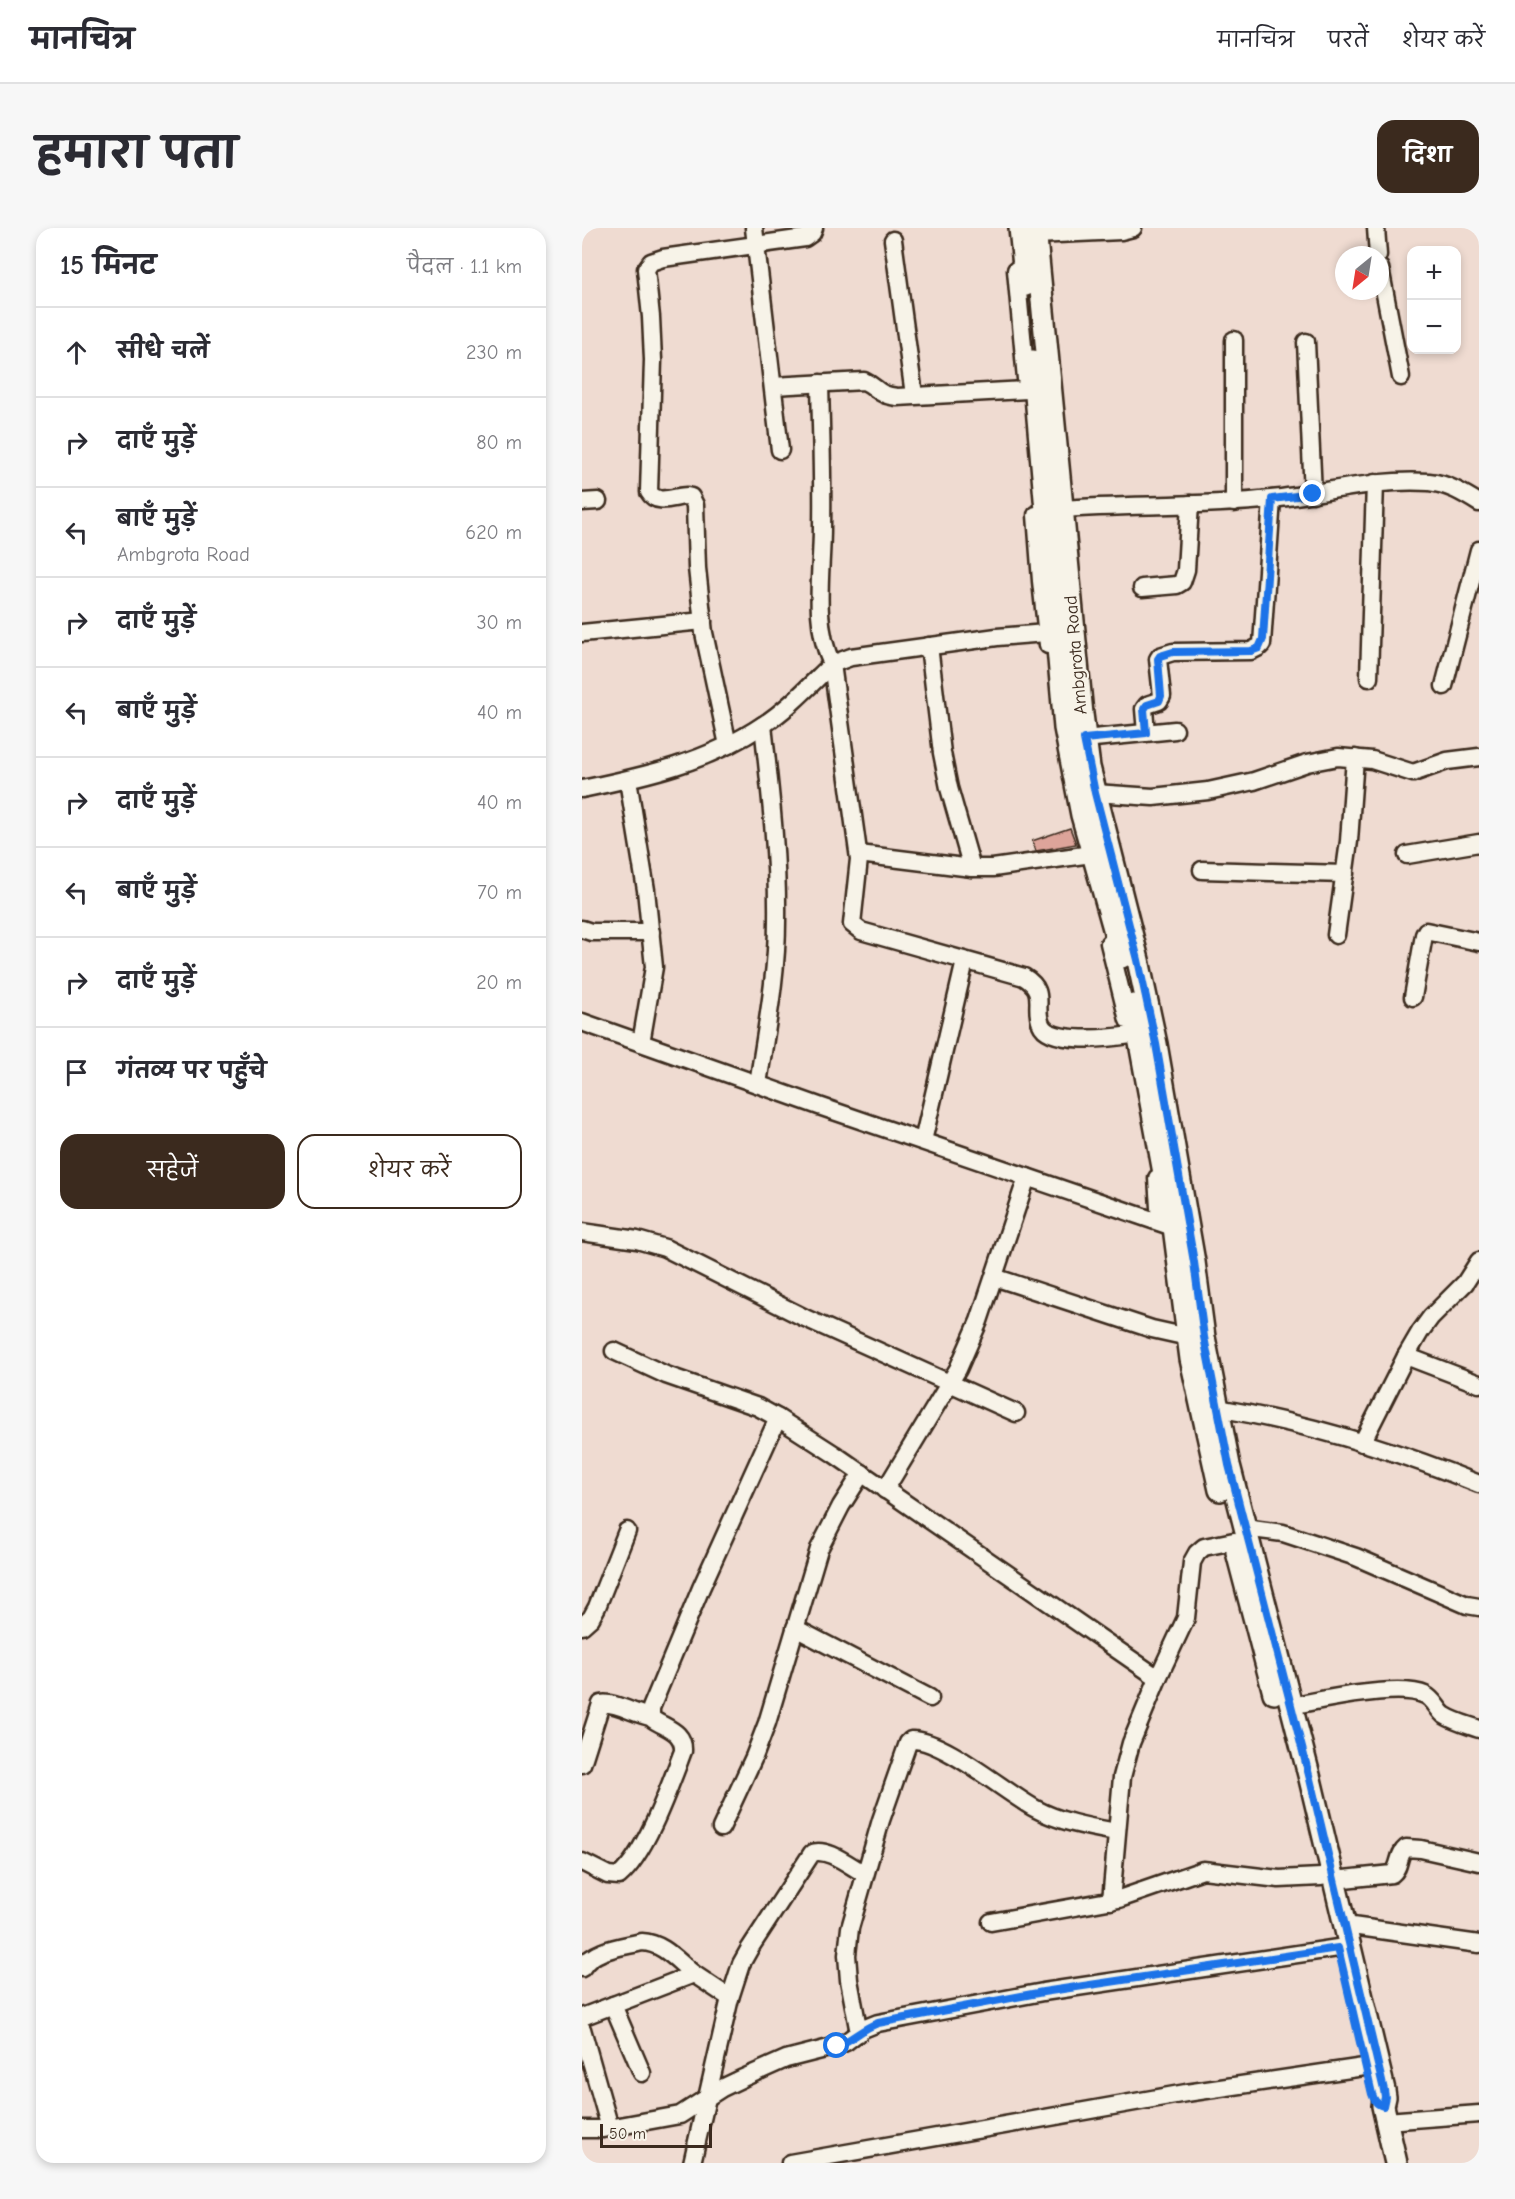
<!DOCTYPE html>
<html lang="hi">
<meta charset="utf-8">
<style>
:root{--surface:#fff;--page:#f7f7f7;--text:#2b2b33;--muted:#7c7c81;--line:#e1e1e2;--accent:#3b2a1e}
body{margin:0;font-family:"Comic Neue","Playpen Sans Deva",sans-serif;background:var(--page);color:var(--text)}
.controls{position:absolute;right:18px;top:18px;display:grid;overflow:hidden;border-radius:12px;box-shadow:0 3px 9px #0003}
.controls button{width:54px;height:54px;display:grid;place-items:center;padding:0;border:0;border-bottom:2px solid var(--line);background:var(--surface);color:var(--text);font:30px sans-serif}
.compass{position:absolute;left:753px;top:18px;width:54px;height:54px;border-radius:50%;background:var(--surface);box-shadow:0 3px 9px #0003;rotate:210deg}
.scale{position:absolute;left:18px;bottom:15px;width:112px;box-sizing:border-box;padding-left:6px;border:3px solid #3b2a1e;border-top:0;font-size:16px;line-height:21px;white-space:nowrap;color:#3b2a1e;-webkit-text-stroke:4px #f7f3e8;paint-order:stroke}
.stop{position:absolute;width:18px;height:18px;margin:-14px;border:4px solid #1a73e8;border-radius:50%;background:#fff}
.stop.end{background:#1a73e8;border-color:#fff;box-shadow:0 2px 6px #0008}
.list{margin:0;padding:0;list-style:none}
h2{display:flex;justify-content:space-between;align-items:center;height:78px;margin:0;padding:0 24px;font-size:26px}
h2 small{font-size:20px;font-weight:400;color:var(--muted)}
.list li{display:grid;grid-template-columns:39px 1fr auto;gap:18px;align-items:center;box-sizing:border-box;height:90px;padding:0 24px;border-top:2px solid var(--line)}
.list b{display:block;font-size:22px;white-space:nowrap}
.list p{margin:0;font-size:20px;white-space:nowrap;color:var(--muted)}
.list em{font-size:20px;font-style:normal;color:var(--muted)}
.actions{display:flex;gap:12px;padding:18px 24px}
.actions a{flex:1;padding:14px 0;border:2px solid var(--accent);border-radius:18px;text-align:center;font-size:21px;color:var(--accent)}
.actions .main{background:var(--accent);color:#fff}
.icon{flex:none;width:33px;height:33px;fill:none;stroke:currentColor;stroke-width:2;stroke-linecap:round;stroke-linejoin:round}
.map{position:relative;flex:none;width:897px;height:1935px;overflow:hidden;border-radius:18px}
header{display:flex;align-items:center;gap:36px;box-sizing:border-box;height:84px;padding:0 30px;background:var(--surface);border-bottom:2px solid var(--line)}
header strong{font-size:28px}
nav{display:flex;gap:33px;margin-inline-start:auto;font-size:21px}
.intro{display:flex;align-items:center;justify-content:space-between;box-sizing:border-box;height:144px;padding:0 36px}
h1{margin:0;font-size:42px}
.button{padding:15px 27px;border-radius:18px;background:var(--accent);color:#fff;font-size:21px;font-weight:700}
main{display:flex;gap:36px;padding:0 36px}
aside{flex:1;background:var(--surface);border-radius:18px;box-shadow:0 3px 9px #0003}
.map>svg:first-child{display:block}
.building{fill:#dda49a;stroke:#3b2a1e;stroke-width:1.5}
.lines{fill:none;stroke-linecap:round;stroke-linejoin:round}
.minor-casing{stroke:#3b2a1e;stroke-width:21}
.major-casing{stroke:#3b2a1e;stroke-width:26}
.minor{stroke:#f7f3e8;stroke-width:16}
.major{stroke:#f7f3e8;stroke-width:21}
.route{stroke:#1a73e8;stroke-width:8}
.labels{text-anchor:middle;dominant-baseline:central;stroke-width:4.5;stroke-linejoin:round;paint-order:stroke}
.street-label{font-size:18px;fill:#3b2a1e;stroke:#f7f3e8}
</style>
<header>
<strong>मानचित्र</strong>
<nav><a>मानचित्र</a><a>परतें</a><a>शेयर करें</a></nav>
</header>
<div class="intro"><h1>हमारा पता</h1><a class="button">दिशा</a></div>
<main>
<aside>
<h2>15 मिनट<small>पैदल · 1.1 km</small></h2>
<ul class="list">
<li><svg class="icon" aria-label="ahead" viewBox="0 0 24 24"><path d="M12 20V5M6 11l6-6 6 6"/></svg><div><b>सीधे चलें</b></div><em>230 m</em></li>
<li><svg class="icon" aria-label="right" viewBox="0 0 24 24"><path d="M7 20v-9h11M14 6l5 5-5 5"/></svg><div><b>दाएँ मुड़ें</b></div><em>80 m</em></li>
<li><svg class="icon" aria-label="left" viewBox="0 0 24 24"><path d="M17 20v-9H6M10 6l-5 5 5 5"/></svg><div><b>बाएँ मुड़ें</b><p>Ambgrota Road</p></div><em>620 m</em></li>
<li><svg class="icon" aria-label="right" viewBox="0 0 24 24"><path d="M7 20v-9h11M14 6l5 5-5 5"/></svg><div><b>दाएँ मुड़ें</b></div><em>30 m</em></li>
<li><svg class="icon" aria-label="left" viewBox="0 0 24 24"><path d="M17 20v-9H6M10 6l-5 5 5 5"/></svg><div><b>बाएँ मुड़ें</b></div><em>40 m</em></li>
<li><svg class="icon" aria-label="right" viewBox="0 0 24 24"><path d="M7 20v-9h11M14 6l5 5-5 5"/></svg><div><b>दाएँ मुड़ें</b></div><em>40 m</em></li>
<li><svg class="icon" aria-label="left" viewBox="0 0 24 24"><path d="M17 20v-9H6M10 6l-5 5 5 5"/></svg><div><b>बाएँ मुड़ें</b></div><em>70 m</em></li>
<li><svg class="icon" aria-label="right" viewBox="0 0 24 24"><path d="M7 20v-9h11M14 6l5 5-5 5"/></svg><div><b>दाएँ मुड़ें</b></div><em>20 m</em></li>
<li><svg class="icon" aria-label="arrive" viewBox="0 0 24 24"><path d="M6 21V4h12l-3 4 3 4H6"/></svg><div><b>गंतव्य पर पहुँचे</b></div></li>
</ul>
<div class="actions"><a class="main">सहेजें</a><a>शेयर करें</a></div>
</aside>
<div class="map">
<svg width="897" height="1935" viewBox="0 0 897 1935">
<rect width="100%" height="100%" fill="#efdbd1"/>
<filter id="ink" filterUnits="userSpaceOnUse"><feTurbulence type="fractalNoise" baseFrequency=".0167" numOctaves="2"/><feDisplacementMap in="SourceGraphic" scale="12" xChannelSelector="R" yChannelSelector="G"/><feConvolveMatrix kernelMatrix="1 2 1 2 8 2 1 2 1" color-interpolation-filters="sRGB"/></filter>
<g filter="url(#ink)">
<polygon class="building" points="488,600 494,616 454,623 450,613"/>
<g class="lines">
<g class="minor-casing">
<g id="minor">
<polyline points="172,0 198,222"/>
<polyline points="794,0 796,27"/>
<polyline points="454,7 539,3 551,0"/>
<polyline points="311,12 332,167"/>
<polyline points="798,40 819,149"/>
<polyline points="434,42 444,151"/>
<polyline points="724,114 731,266"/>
<path d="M238,155C239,203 241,251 240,299C240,345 230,394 250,436L277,631L270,696L279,703L442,749C466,764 451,777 459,796C467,817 530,810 549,807"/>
<path d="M191,158L282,153C297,160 295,167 315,169L445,162"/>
<polyline points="0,274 16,273"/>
<polyline points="652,275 652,112"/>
<path d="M480,281C550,276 620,279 689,271C742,266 793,250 847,254C866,256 881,265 897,275"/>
<polyline points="454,287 459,353 466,417"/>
<polyline points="560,360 595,357 600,354 604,342 608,276"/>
<polyline points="0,405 121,393"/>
<polyline points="347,418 360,525 367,560 390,640"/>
<polyline points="787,450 793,255"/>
<polyline points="862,458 897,322"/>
<polyline points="564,505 562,481 565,477 577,473 580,468 576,431 578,428 591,424 669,423 677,419 680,416 690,271"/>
<polyline points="502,511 593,502"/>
<path d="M146,517L122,405L115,340L113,277L109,269L105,268C93,268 75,278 67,264L71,132L69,89L64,41L69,34L81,30L223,10L230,5L232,0"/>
<polyline points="46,552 64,662 72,739 59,815"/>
<path d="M0,561C63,548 126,534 181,497C206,481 228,457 250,436L269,429L415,409L464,405"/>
<polyline points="513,565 571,569 626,563 672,553 725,535 756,529 790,532 831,545 865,533 897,529"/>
<polyline points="277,626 390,640 411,640 502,627"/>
<polyline points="825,627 897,615"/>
<polyline points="620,642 763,646"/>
<polyline points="0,701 9,704 69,704"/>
<polyline points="754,707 767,613 773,530"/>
<polyline points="527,715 546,792"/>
<polyline points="831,769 842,707 844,703 897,714"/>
<polyline points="0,794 237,878 585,997"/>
<path d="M176,856C184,802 195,748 195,693C196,628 188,562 181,497"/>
<polyline points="341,913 383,733"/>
<polyline points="575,950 578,994"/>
<polyline points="0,1004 55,1012 83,1020 223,1090 434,1185"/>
<polyline points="412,1049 570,1101 606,1109"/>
<polyline points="32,1123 84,1147 176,1179 196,1190 252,1226 576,1450"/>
<polyline points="824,1128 897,1156"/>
<path d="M635,1180C725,1195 813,1222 897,1256"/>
<polyline points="780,1215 824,1128 838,1104 849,1089 883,1055 897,1033"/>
<polyline points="303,1262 376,1141 397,1093 445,949"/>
<polyline points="662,1300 701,1305 774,1329 885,1377 897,1379"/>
<polyline points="0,1398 9,1390 15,1379 45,1303"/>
<polyline points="213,1400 348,1470"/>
<path d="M709,1478C737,1472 818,1455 843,1467C852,1471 855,1481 862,1487C873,1494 886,1497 897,1501"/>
<path d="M0,1536L19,1476C32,1473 54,1487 69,1489"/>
<polyline points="139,1600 172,1529 185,1495 237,1321 259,1278 280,1245"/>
<path d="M0,1634L26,1647L37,1648C64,1626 88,1557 101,1523C102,1504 86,1501 72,1492L69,1489V1480L119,1360L196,1190"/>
<path d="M752,1652L810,1646C819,1639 815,1627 824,1620L839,1621L897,1634"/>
<polyline points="529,1673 540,1549 549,1515 576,1450 604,1390 610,1334 615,1325 622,1319 652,1313"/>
<polyline points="409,1694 537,1671 621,1642 697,1651 739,1649"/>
<polyline points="763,1697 897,1716"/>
<path d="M0,1740C11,1721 40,1719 60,1714C82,1715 96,1734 112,1746C124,1754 136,1762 148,1770"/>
<polyline points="31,1777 60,1845"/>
<polyline points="0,1789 112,1746"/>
<polyline points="0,1801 28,1900"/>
<path d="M277,1805L267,1752L265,1727L268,1700L299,1592L326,1515L329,1512C360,1510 424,1565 454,1581C478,1594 507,1599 534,1604"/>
<polyline points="804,1893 897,1886"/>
<polyline points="0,1901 21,1901 98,1887 140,1860 161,1850 204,1831 255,1818 264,1814 281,1801 296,1795 461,1764 756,1720"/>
<path d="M110,1935L148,1770L159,1736L168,1720L230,1625C246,1619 269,1639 283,1646"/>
<polyline points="208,1935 604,1865 782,1839"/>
</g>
</g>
<g class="major-casing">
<g id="major">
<polyline points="438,0 444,57"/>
<polyline points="453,0 500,486 507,539 556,732 574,816 612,1034 622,1109 647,1237 728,1551 802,1862 803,1869 801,1878 814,1935"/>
<polyline points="451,133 483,500 500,587 540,729"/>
<polyline points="551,777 592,999 609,1131 638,1262"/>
<polyline points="655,1324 692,1465"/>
</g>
</g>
<use href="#minor" class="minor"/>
<use href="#major" class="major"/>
</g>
</g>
<g class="lines" filter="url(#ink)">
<path class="route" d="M255,1818C270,1812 281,1800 296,1795L461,1764L756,1720L790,1866C792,1872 794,1876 801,1878L803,1869L802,1862L728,1551L647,1237L622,1109L612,1034L574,816L556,732L513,565L502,511L564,505L562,481L565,477L577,473L579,468L576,431L578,428L591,424L669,423L677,420L681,411L690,271L731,266"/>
</g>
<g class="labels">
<g class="street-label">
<text transform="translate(494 427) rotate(-95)">Ambgrota Road</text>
</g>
</g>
</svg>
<div class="controls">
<button>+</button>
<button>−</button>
</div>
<svg class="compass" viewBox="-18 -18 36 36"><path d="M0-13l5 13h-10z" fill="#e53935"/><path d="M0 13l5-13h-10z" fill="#7c7c81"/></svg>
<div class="scale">50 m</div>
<div class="stop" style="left:255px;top:1818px"></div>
<div class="stop end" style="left:731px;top:266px"></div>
</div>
</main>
